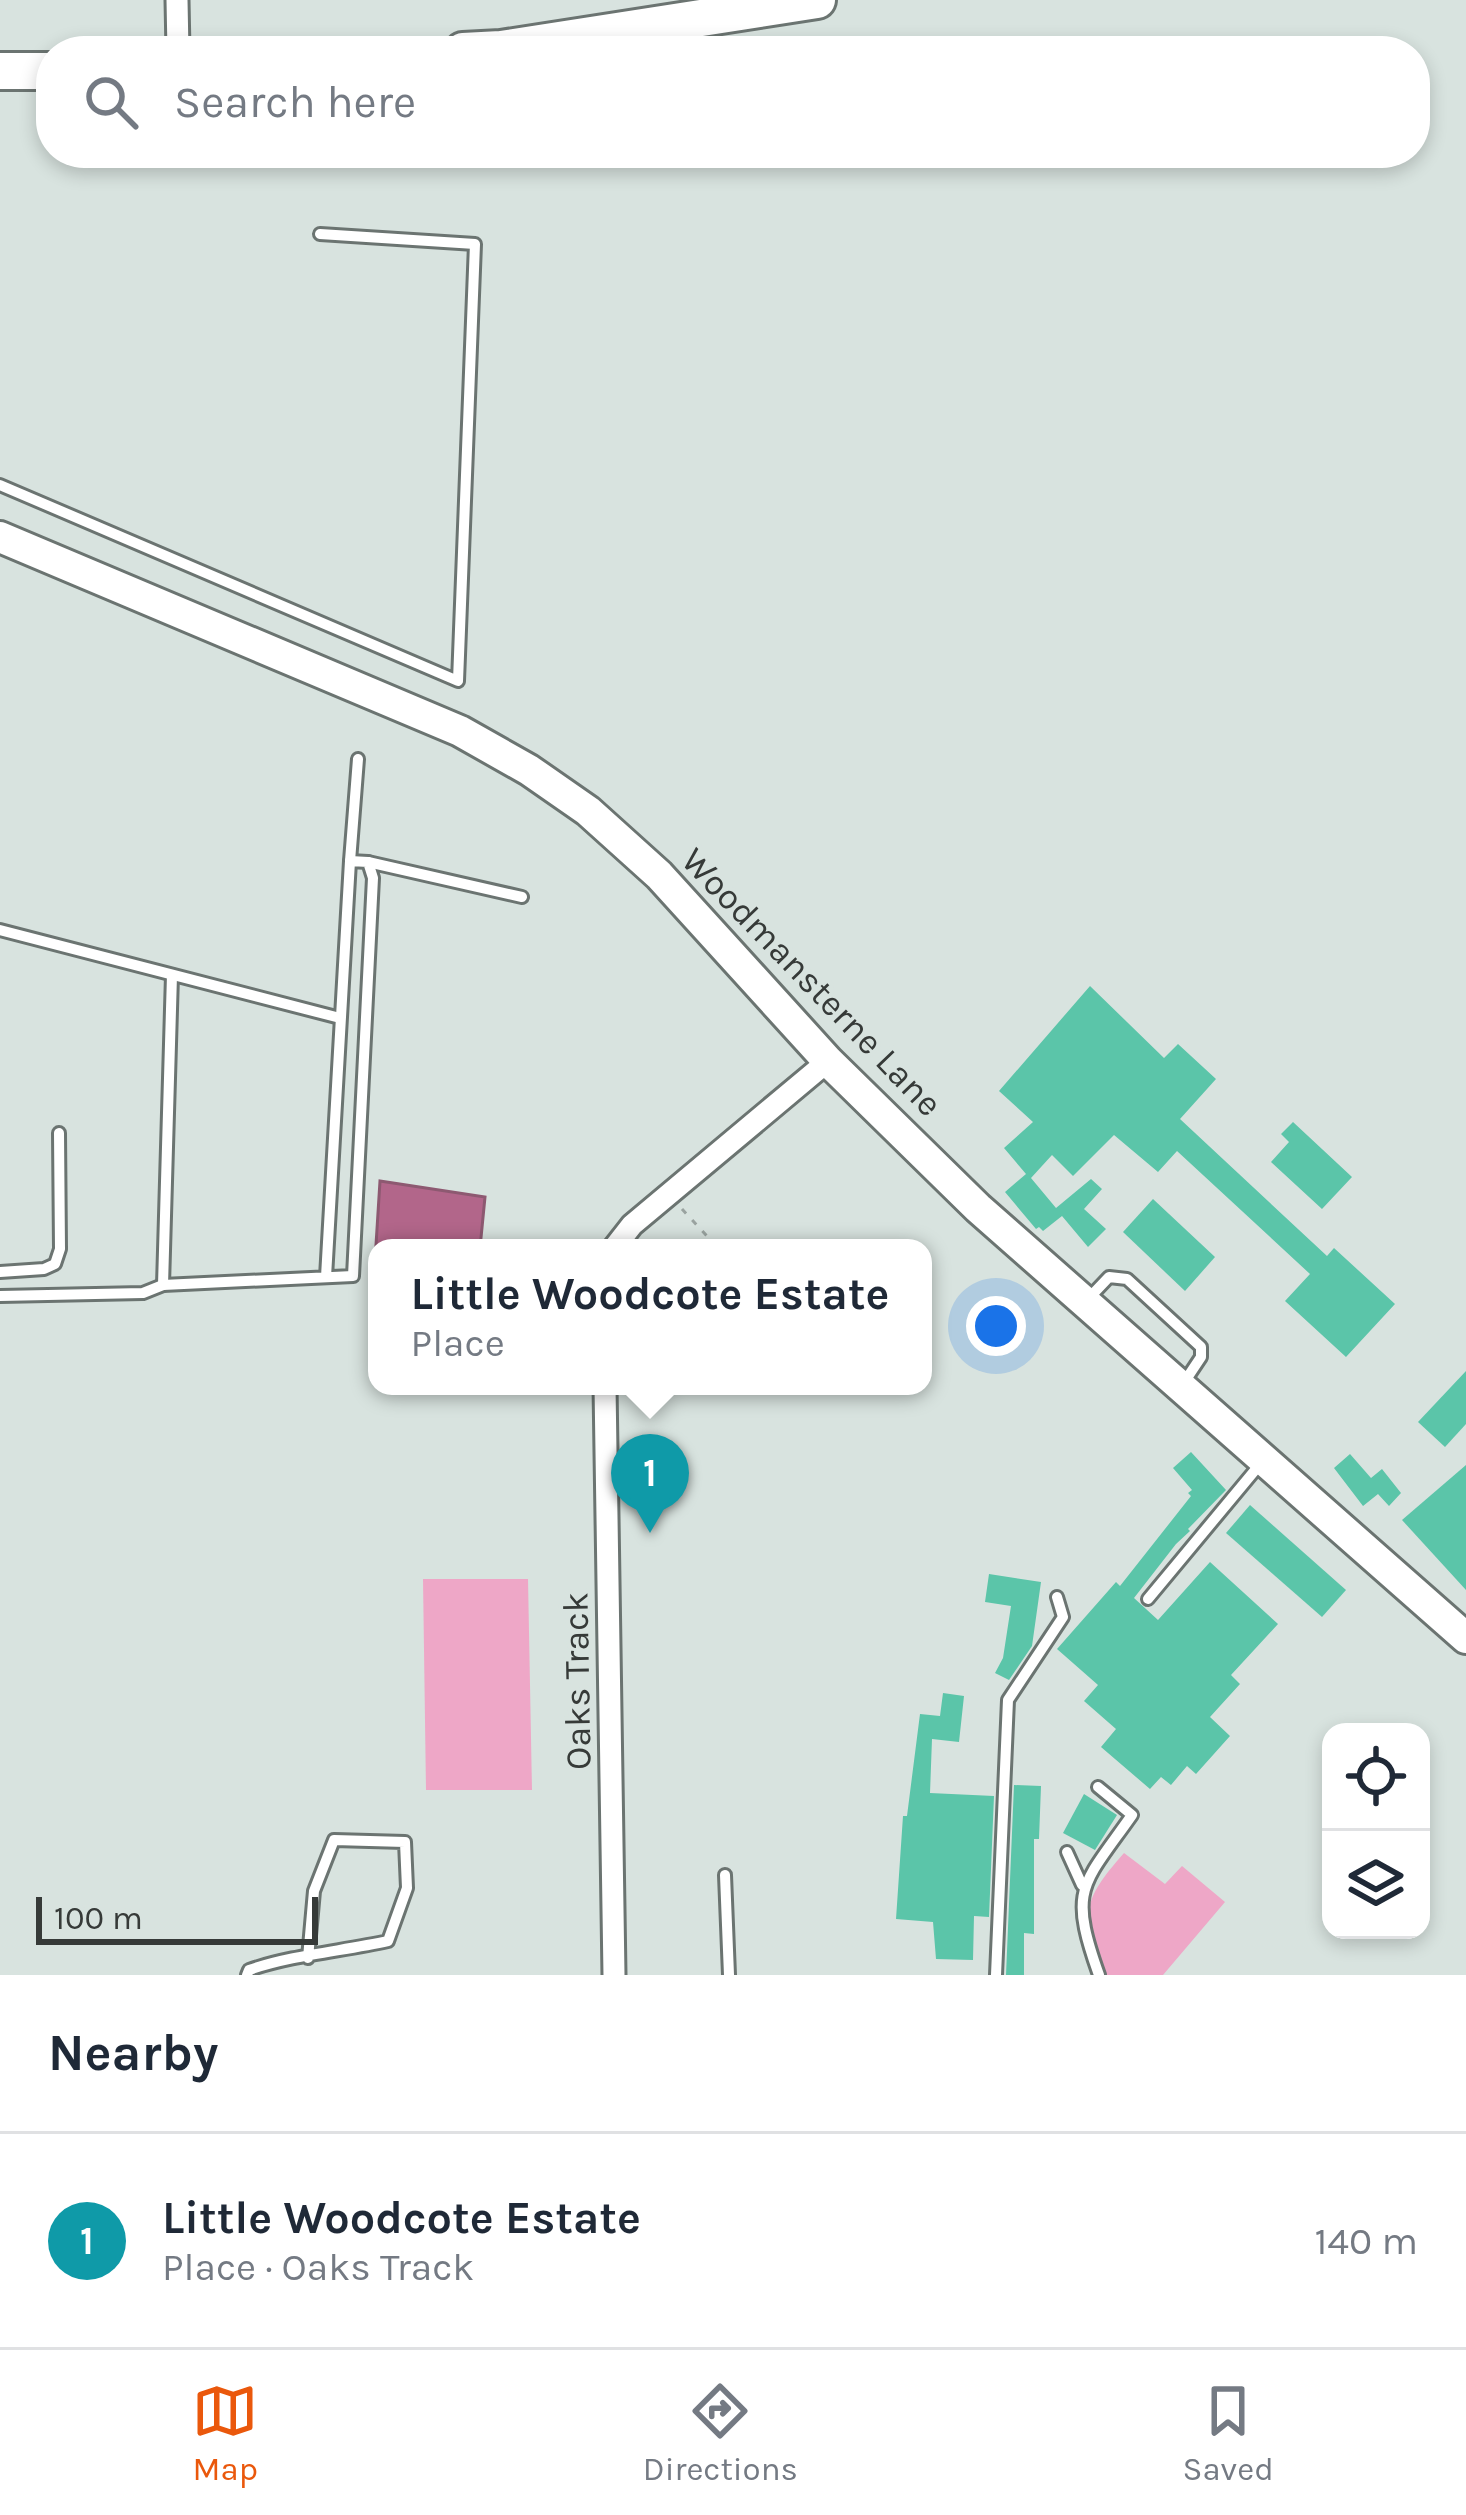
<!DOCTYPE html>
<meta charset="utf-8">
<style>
:root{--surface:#fff;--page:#f2f2f3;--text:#1f2937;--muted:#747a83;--line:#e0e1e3;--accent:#ea580c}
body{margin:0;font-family:Karla,sans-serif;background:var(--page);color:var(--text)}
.controls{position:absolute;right:36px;bottom:36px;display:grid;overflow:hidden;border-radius:24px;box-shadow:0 6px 18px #0003}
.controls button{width:108px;height:108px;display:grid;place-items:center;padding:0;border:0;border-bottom:3px solid var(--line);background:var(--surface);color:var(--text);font:60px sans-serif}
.scale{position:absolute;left:36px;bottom:30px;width:282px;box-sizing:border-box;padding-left:12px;border:6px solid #363a38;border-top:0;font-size:33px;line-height:42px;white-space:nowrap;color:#363a38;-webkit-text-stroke:9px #d8e3df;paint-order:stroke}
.you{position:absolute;left:996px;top:1326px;width:42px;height:42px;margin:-30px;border:9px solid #fff;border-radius:50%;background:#1a73e8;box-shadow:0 0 0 18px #1a73e833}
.badge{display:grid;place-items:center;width:78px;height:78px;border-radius:50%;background:var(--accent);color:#fff;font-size:39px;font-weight:700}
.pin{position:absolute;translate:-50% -99px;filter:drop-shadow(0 3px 6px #0008)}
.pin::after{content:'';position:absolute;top:63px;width:42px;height:36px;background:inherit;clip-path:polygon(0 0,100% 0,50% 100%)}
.popup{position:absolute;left:368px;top:1239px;width:564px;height:156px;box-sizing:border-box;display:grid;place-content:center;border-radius:24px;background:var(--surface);filter:drop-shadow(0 3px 9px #0005);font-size:39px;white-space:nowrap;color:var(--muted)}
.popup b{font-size:45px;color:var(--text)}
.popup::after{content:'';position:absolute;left:50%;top:100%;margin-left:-24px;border:24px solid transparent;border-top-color:var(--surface)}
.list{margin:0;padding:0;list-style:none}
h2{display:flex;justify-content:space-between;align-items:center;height:156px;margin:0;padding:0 48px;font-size:51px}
h2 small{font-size:39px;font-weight:400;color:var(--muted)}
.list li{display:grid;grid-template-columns:78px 1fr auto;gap:36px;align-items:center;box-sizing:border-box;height:216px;padding:0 48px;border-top:3px solid var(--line)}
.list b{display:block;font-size:45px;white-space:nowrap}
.list p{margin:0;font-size:39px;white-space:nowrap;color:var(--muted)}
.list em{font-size:39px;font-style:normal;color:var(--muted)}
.icon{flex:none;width:66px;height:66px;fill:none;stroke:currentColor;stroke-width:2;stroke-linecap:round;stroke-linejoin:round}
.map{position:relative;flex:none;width:1466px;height:1975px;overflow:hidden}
.search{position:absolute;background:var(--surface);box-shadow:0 6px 18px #0003;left:36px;right:36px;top:36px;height:132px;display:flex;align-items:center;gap:30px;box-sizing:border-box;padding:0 42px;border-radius:48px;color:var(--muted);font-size:45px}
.sheet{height:372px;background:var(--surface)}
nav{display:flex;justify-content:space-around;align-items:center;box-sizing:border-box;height:168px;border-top:3px solid var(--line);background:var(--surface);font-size:33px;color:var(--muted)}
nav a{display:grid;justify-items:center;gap:6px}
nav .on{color:var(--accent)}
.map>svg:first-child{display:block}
.green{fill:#eea7c7}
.water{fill:#b2668a;stroke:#8d5971;stroke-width:3}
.building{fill:#5bc5a9}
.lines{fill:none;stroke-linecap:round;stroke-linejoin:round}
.lane-casing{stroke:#6b7471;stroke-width:16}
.street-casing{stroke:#6b7471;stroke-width:27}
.secondary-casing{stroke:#6b7471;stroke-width:36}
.primary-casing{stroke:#6b7471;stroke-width:42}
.path{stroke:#9aa3a0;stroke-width:3;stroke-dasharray:6 9;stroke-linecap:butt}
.lane{stroke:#fff;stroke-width:10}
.street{stroke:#fff;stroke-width:21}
.secondary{stroke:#fff;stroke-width:30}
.primary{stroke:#fff;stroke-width:36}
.labels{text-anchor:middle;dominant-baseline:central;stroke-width:9;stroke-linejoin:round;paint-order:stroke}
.street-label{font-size:36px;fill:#363a38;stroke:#d8e3df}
</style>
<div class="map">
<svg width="1466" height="1975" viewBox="0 0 1466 1975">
<rect width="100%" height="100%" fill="#d8e3df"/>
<g class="green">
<polygon points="423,1579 528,1579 532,1790 426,1790"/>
<path d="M1124,1853L1165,1884L1182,1866L1225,1902L1163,1975H1107C1080,1914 1081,1902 1124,1853Z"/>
</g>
<polygon class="water" points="380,1181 485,1197 480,1248 377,1248 375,1261"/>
<g class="building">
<polygon points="1090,986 1164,1058 1178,1044 1216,1079 1180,1119 1327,1256 1334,1248 1395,1304 1346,1357 1285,1301 1310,1274 1177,1151 1158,1172 1114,1135 1073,1176 1052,1155 1031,1178 1056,1208 1091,1179 1102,1189 1084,1209 1106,1229 1088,1247 1062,1216 1043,1231 1039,1227 1036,1229 1005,1192 1026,1174 1004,1148 1033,1122 999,1091"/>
<polygon points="1293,1122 1352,1177 1322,1209 1271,1162 1289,1142 1281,1134"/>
<polygon points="1153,1199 1215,1257 1185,1291 1123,1232"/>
<polygon points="1466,1371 1466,1424 1445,1447 1418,1422"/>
<polygon points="1191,1452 1226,1490 1188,1529 1190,1531 1176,1544 1134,1598 1158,1620 1210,1562 1278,1624 1231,1675 1240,1684 1210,1717 1230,1736 1196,1774 1187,1766 1171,1785 1161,1777 1150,1789 1101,1747 1116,1729 1084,1701 1098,1685 1057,1649 1116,1582 1120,1586 1191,1496 1188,1493 1192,1490 1173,1468"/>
<polygon points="1350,1454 1371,1478 1382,1469 1401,1493 1389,1506 1378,1494 1363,1506 1334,1468"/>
<polygon points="1466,1465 1466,1590 1402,1520"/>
<polygon points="1250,1505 1346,1590 1322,1617 1226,1533"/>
<polygon points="989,1574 1041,1582 1032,1646 1009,1680 995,1673 1003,1658 1011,1606 985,1602"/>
<polygon points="943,1693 964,1696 959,1742 932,1739 930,1793 994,1796 989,1917 974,1916 973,1960 936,1959 933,1922 896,1919 903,1816 907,1816 920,1714 940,1716"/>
<polygon points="1014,1785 1041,1786 1039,1839 1034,1839 1034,1934 1024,1933 1024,1975 1006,1975"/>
<polygon points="1084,1794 1117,1815 1095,1850 1063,1833"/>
</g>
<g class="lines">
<g class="lane-casing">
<g id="lane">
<polyline points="0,485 458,681 475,244 320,234"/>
<polyline points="350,861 358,759"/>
<polyline points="368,862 522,897"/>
<polyline points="0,930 340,1018"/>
<polyline points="0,1272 44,1269 55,1264 60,1249 59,1133"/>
<polyline points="163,1285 172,975"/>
<polyline points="0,1296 143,1293 163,1285 353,1276 373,878 368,862 350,861 326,1277"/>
<polyline points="1089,1298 1109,1277 1127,1279 1201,1347 1201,1357 1183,1384"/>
<polyline points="1148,1599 1261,1463"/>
<path d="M1098,1787L1132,1815C1082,1886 1068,1888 1099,1975"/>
<polyline points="1067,1852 1082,1885"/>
<polyline points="725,1875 729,1975"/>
<path d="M247,1975L249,1970C292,1955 343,1951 388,1941L407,1888L405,1842L334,1840L314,1891L308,1958"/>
<polyline points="996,1975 1008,1700 1063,1617 1057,1597"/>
</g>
</g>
<g class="street-casing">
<g id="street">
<polyline points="177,0 178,51"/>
<polyline points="614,1248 632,1225 828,1061"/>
<polyline points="605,1386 614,1975"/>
</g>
</g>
<g class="secondary-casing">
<polyline id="secondary" points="0,537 460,731 529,770 588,811 659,875 828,1061 978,1208 1466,1638"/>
</g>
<g class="primary-casing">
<g id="primary">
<polyline points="463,51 501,49 817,0"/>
<polyline points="0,71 51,71"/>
</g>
</g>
<polyline class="path" points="682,1209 718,1248"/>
<use href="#lane" class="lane"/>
<use href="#street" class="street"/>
<use href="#secondary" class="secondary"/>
<use href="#primary" class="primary"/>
</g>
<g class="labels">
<g class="street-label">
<text transform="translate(812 982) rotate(46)">Woodmansterne Lane</text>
<text transform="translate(577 1681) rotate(-91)">Oaks Track</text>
</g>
</g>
</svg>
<div class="controls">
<button><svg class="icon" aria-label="locate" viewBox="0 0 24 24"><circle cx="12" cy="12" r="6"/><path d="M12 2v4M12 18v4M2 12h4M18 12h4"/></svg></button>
<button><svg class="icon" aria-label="layers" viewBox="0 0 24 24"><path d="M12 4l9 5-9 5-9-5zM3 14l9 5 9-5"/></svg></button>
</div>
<div class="scale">100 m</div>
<div class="you"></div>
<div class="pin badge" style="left:650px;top:1533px;background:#0f9aa8">1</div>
<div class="popup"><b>Little Woodcote Estate</b>Place</div>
<div class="search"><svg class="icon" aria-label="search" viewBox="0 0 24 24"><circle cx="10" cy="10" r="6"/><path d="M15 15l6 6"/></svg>Search here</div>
</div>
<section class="sheet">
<h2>Nearby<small></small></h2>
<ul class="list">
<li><span class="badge" style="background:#0f9aa8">1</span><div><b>Little Woodcote Estate</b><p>Place · Oaks Track</p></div><em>140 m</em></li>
</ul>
</section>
<nav>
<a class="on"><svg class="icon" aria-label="map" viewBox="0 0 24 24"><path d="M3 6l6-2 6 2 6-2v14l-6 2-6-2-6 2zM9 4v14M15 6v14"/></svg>Map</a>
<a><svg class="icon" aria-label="directions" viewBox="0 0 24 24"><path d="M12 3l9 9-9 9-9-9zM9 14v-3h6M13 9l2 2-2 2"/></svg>Directions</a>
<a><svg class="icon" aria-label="saved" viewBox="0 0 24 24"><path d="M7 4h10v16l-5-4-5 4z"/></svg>Saved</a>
</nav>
